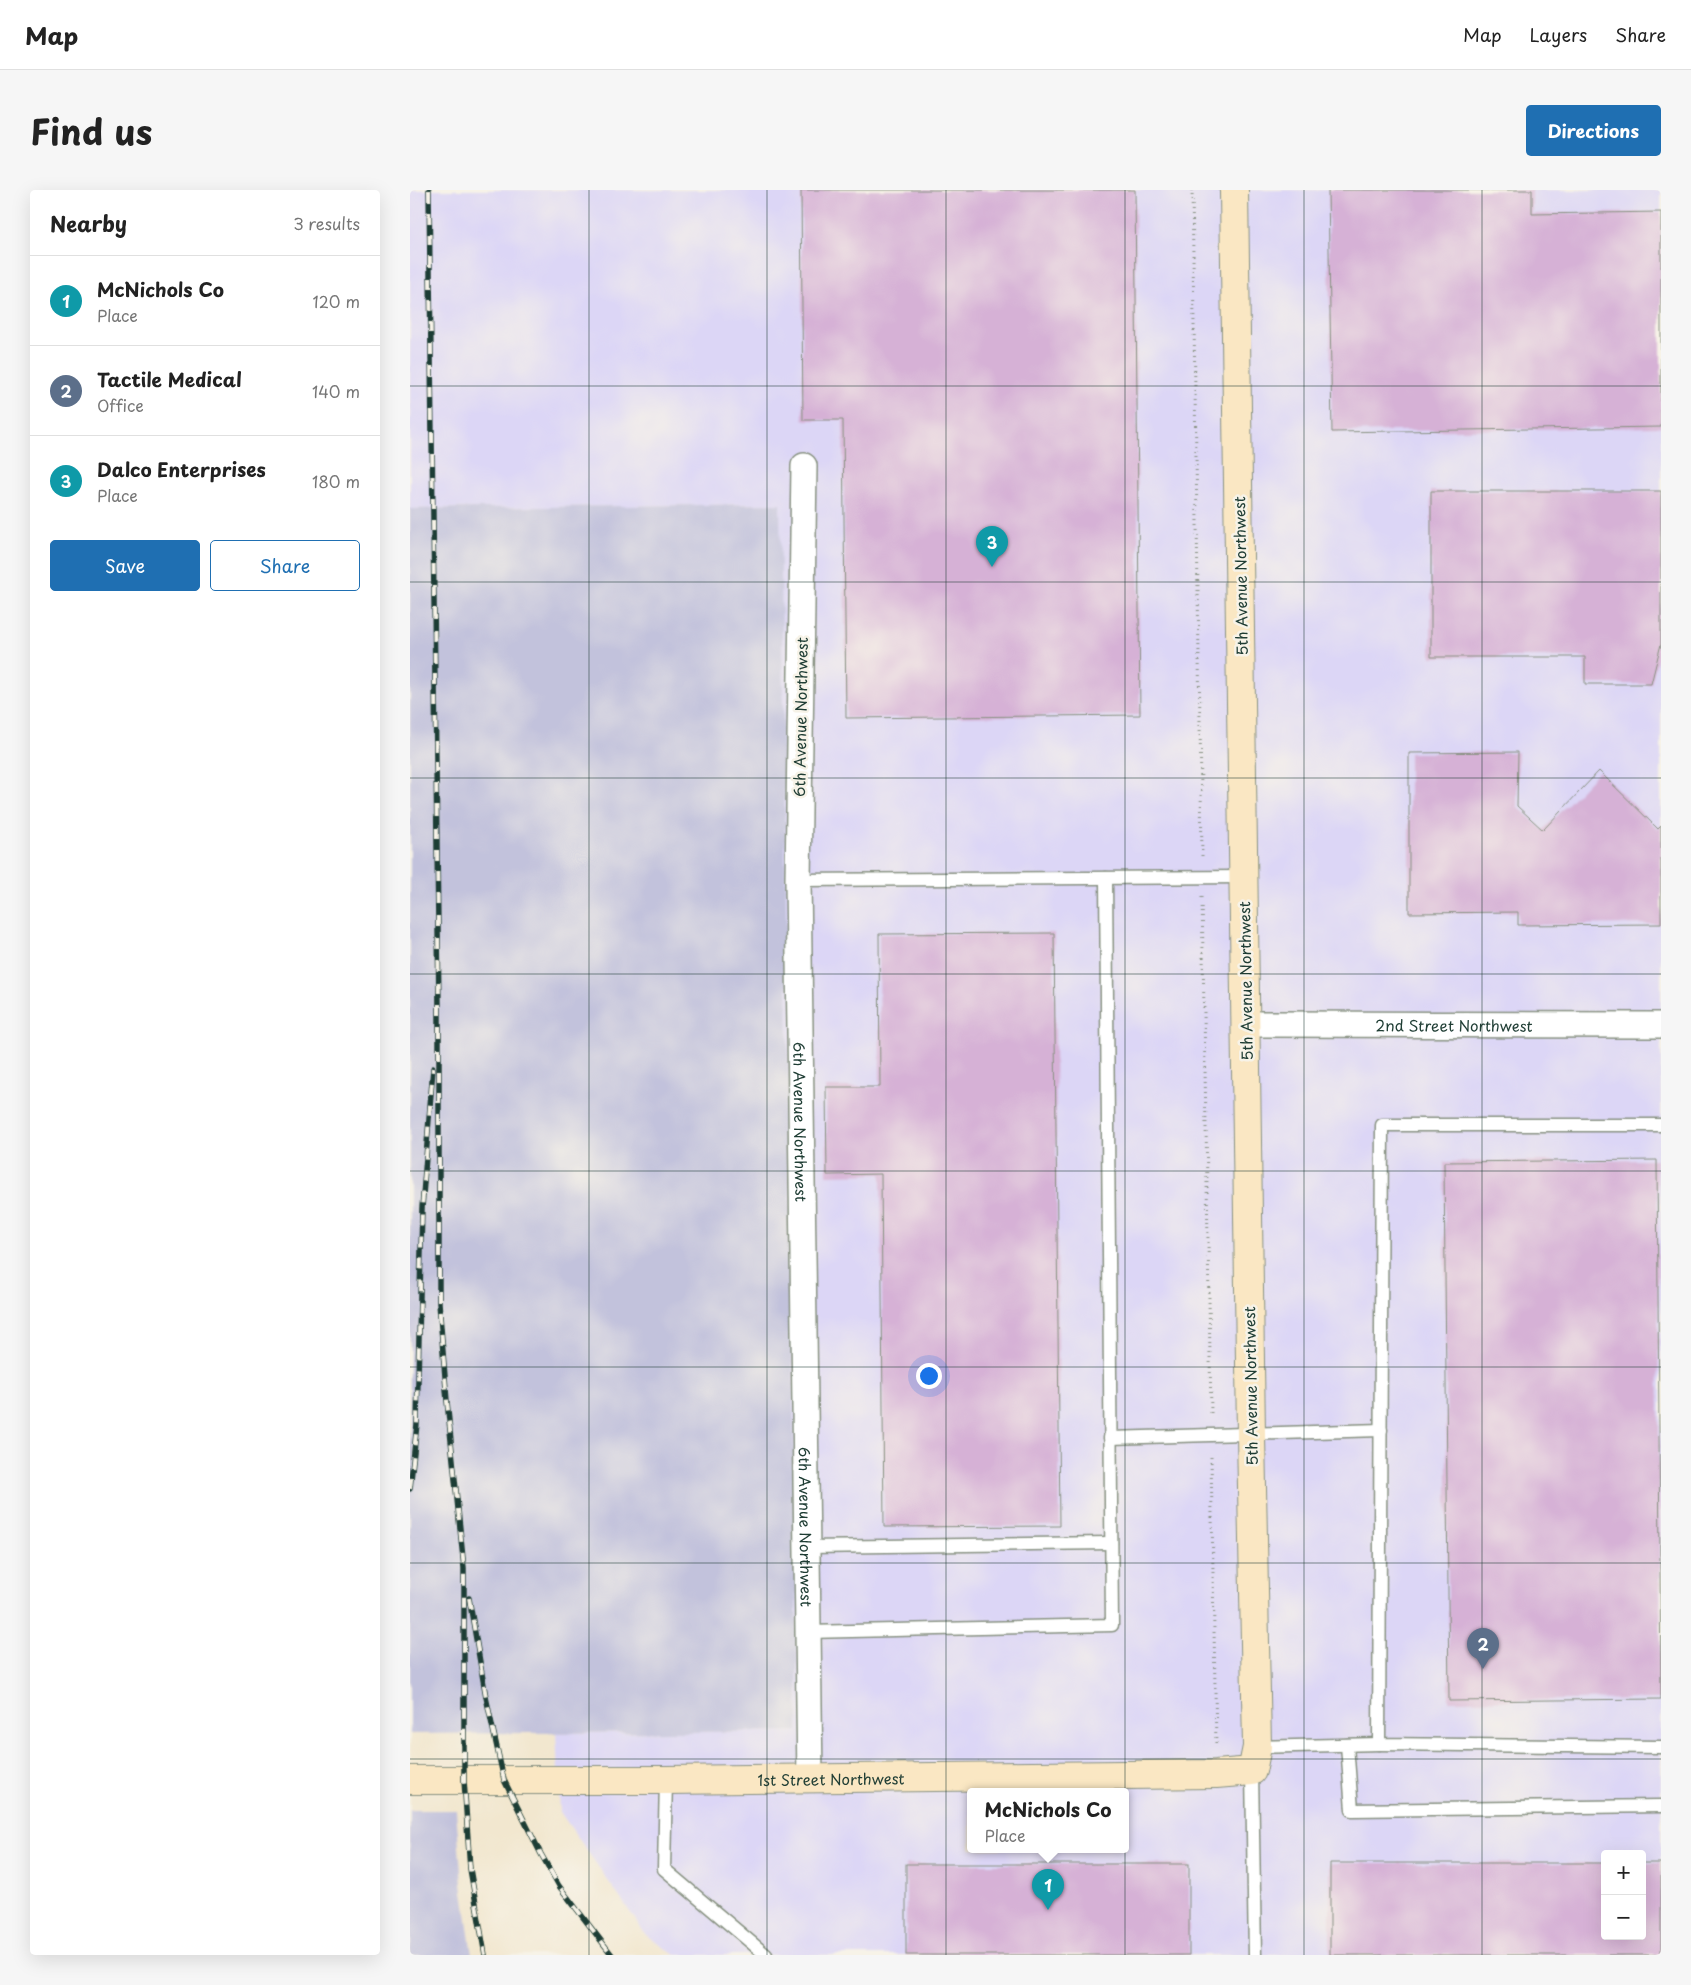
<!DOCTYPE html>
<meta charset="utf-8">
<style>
:root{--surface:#fff;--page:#f6f6f6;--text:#222;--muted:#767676;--line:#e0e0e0;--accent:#1f6fb2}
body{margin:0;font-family:"Playpen Sans",sans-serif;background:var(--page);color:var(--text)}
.controls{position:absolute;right:15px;bottom:15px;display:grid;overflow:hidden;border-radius:5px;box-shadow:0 5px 20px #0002}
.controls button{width:45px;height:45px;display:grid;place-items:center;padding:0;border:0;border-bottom:1px solid var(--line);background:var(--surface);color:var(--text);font:25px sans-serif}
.you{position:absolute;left:518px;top:1185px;width:18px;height:18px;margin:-12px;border:4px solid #fff;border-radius:50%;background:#1a73e8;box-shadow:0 0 0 8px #1a73e833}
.badge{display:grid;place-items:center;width:32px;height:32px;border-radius:50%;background:var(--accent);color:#fff;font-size:16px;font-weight:700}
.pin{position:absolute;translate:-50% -41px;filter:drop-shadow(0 1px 2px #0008)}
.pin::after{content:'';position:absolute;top:26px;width:18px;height:15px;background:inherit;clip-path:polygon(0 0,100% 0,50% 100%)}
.popup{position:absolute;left:557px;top:1598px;width:162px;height:65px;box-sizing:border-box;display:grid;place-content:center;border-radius:5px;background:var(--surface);filter:drop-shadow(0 1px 4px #0005);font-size:16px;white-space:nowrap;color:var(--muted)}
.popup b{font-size:19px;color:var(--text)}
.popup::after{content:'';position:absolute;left:50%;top:100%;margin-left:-10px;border:10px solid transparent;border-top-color:var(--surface)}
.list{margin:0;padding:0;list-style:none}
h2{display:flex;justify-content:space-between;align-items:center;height:65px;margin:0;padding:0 20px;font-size:21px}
h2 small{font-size:16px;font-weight:400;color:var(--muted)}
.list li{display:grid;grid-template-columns:32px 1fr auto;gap:15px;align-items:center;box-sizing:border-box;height:90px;padding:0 20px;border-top:1px solid var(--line)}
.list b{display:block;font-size:19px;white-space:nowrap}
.list p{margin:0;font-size:16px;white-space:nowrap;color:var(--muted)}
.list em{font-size:16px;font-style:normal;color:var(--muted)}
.actions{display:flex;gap:10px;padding:15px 20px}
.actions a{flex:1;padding:11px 0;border:1px solid var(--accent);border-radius:5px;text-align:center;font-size:18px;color:var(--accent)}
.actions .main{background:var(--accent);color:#fff}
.map{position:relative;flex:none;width:1251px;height:1765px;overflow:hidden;border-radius:5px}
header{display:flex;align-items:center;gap:30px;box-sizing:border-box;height:70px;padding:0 25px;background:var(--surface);border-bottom:1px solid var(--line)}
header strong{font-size:24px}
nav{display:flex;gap:28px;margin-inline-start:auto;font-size:18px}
.intro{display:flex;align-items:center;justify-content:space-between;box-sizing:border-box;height:120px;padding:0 30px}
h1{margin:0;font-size:35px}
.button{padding:12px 22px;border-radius:5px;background:var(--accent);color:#fff;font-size:18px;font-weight:700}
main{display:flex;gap:30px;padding:0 30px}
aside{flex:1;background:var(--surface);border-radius:5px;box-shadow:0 5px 20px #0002}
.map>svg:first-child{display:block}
.built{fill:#dcd6f6;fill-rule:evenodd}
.industrial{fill:#c2c2dc}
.building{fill:#d6b1d6}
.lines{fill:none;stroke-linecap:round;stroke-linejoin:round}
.lane-casing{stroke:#889282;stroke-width:15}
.street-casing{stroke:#889282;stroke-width:28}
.secondary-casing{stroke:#889282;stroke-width:30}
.path{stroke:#889282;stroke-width:3;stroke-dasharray:1 4;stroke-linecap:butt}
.lane{stroke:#fff;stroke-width:12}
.street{stroke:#fff;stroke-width:25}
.secondary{stroke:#fae7c3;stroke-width:28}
.rail-casing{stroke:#1f3d34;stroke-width:5.5}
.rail{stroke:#f7f3e8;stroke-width:4;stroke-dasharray:11;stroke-linecap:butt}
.grid{fill:none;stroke:#1f3d34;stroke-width:1;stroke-opacity:0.55}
.labels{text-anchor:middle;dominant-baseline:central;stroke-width:5;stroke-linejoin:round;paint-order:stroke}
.street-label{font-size:15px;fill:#1f3d34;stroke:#f7f3e8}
</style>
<header>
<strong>Map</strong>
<nav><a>Map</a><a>Layers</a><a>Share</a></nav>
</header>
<div class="intro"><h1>Find us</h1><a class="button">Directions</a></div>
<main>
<aside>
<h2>Nearby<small>3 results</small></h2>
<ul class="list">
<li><span class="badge" style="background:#0f9aa8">1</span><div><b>McNichols Co</b><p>Place</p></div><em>120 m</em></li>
<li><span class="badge" style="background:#5c6f8a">2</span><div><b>Tactile Medical</b><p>Office</p></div><em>140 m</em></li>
<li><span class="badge" style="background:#0f9aa8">3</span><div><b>Dalco Enterprises</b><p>Place</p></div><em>180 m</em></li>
</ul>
<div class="actions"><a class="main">Save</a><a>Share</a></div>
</aside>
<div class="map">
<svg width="1251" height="1765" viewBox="0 0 1251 1765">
<rect width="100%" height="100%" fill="#f7f3e8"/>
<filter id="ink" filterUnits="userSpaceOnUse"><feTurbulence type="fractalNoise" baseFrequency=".02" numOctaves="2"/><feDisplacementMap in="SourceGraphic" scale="10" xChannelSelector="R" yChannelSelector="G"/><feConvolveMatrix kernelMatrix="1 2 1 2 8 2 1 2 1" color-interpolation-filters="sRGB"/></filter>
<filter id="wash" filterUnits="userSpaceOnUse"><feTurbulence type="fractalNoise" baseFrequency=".0096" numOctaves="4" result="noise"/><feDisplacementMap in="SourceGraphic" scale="20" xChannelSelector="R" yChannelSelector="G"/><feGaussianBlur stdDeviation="1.12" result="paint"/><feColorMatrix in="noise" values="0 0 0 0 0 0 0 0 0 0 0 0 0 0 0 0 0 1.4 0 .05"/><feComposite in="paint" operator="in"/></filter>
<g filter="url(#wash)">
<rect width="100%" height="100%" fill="#f2e7cf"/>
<path class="built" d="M0,0H1251V1765H265L236,1745L150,1622L146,1543L388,1541L369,314L0,319ZM560,1601H716V1659H560ZM1195,1664H1232V1746H1195Z"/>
<g class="industrial">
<polygon points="370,314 388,1541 0,1544 0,319"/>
<polygon points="0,1620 46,1620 52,1694 62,1765 0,1765"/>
</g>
<g id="blocks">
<g class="building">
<polygon points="391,0 725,0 730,525 436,528 433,230 393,230"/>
<polygon points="918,0 1122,0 1122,24 1251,22 1251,237 922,242"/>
<polygon points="1021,301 1251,301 1251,454 1241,494 1175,494 1175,467 1021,467"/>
<polygon points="1108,562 1107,616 1133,640 1189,581 1248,639 1251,636 1251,734 1108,735 1108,722 999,723 999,563"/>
<polygon points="644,743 650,1336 474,1337 471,984 417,985 416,897 470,897 469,744"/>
<polygon points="1247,970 1251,1509 1039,1511 1034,972"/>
<polygon points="920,1673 1195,1673 1195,1746 1232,1746 1232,1673 1251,1673 1251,1765 920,1765"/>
<rect x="496" y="1674" width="283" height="91"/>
</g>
</g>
</g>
<g filter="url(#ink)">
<use href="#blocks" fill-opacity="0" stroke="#889282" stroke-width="1"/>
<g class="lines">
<g class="lane-casing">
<g id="lane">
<polyline points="388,690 834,687"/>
<polyline points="1251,935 972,935 969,1554 1251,1557"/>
<polyline points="700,1248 971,1240"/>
<polyline points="397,1357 701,1353"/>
<polyline points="398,1442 702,1435 696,688"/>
<polyline points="937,1555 942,1620 1251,1616"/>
<polyline points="847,1557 969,1554"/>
<polyline points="842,1581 845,1765"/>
<polyline points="256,1590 254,1679 356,1765"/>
</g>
</g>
<g class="street-casing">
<g id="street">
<path id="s1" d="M394,276L388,690L400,1589"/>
<path id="s2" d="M836,834L1251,835"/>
</g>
</g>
<g class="secondary-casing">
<g id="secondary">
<path id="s3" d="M0,1590H256L806,1584L842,1581L847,1557L841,1245L824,0"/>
</g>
</g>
<g class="path">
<polyline points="782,0 792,666"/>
<polyline points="792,707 801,1223"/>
<polyline points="801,1267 806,1556"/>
</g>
<use href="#lane" class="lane"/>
<use href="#street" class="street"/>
<use href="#secondary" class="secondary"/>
<g class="rail-casing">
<g id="rail">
<polyline points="19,0 29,818 29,1113 37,1211 54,1378 54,1590 60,1679 75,1765"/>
<polyline points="0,1299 7,1234 12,1018 23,878"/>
<polyline points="59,1408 76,1507 94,1590 131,1664 149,1696 202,1765"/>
</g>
</g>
<use href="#rail" class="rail"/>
</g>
</g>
<path class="grid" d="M179,0V1765M357,0V1765M536,0V1765M715,0V1765M894,0V1765M1072,0V1765M0,196H1251M0,392H1251M0,588H1251M0,784H1251M0,981H1251M0,1177H1251M0,1373H1251M0,1569H1251"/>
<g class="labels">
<g class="street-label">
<text transform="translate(830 386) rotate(-91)">5th Avenue Northwest</text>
<text transform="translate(390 527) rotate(-89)">6th Avenue Northwest</text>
<text transform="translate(835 791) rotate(-91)">5th Avenue Northwest</text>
<text stroke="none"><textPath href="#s2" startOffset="208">2nd Street Northwest</textPath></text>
<text stroke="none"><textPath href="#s1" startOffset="656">6th Avenue Northwest</textPath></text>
<text transform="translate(840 1196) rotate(-91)">5th Avenue Northwest</text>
<text stroke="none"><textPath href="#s1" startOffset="1061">6th Avenue Northwest</textPath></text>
<text stroke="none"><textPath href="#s3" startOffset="421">1st Street Northwest</textPath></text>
</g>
</g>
</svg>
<div class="controls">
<button>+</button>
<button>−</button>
</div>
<div class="you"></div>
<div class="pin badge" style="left:638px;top:1720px;background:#0f9aa8">1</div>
<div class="popup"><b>McNichols Co</b>Place</div>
<div class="pin badge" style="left:1073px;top:1479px;background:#5c6f8a">2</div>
<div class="pin badge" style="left:582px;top:377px;background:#0f9aa8">3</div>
</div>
</main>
